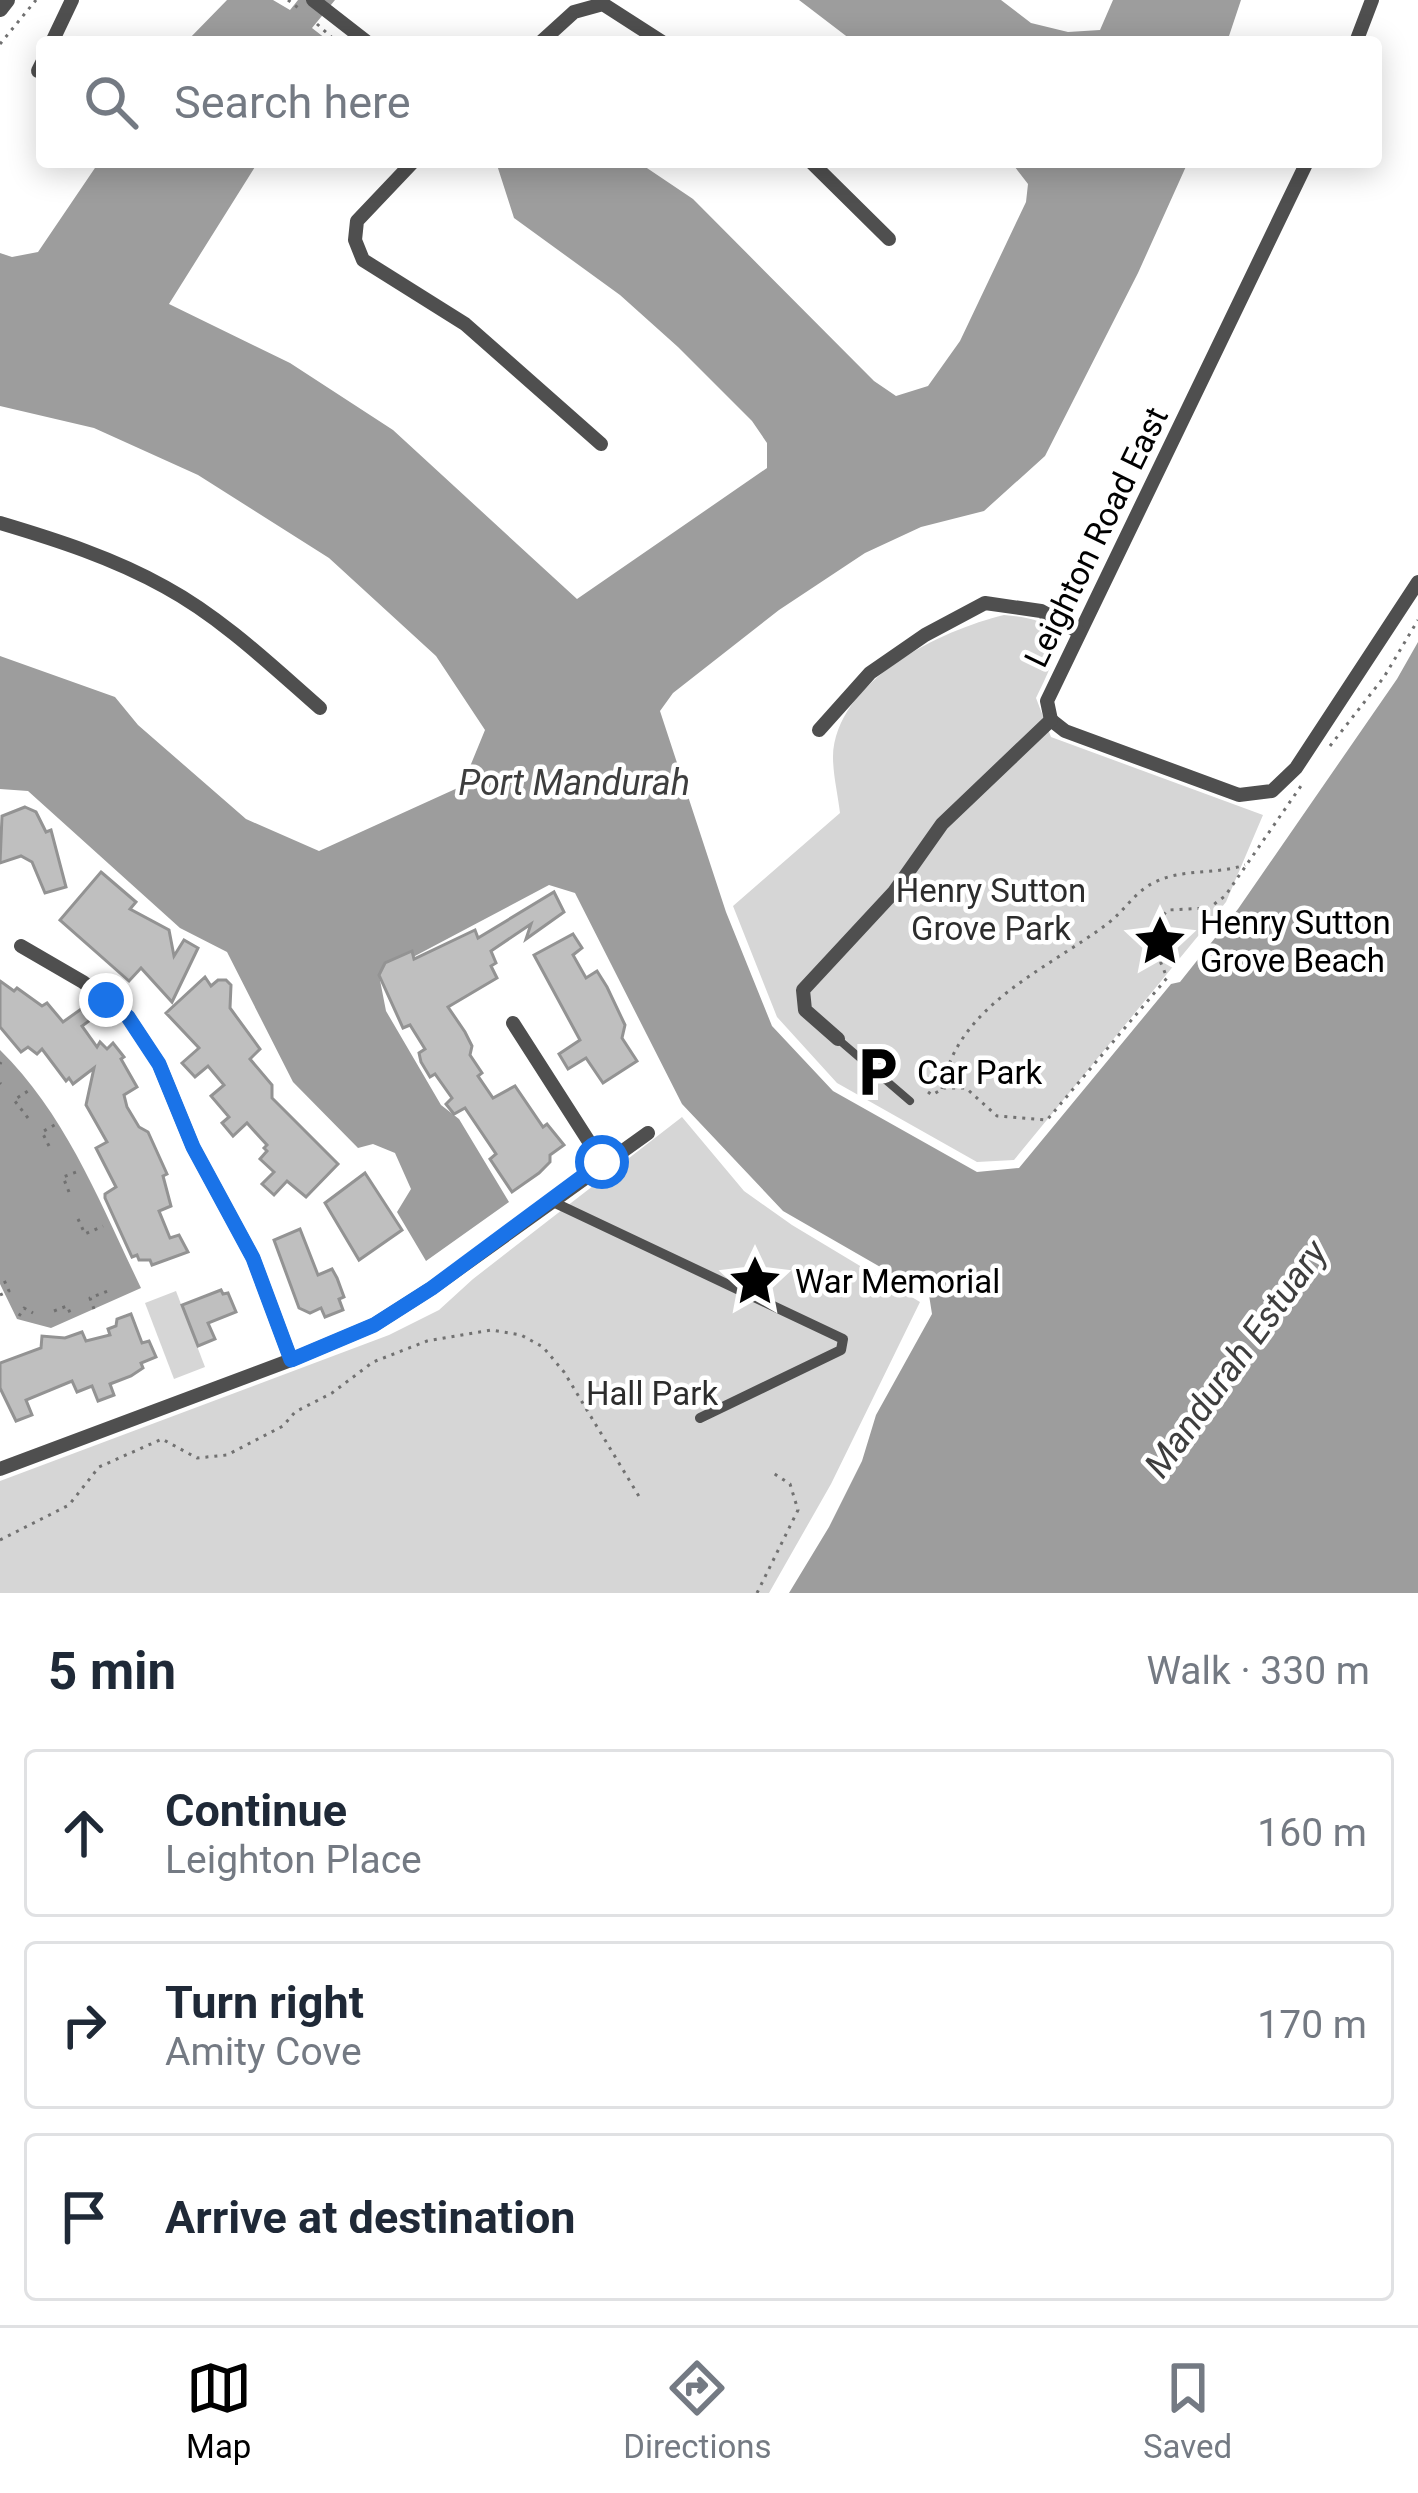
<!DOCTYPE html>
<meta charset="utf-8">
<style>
:root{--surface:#fff;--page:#f2f2f3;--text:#1f2937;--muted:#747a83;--line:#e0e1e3;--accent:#000}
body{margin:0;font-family:Roboto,sans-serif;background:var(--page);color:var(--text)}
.stop{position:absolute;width:36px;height:36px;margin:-27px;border:9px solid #1a73e8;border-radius:50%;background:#fff}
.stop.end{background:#1a73e8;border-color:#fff;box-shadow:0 3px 12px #0008}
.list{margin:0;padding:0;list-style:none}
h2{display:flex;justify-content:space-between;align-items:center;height:156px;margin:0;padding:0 48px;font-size:51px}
h2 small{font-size:39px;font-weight:400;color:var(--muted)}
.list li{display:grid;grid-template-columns:78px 1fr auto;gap:36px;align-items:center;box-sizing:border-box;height:168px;margin:0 24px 24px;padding:0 24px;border:3px solid var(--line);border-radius:12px}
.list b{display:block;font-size:45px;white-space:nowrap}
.list p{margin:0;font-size:39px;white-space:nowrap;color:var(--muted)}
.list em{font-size:39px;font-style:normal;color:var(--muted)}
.icon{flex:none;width:66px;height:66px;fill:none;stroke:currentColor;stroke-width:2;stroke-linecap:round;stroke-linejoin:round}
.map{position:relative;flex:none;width:1418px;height:1593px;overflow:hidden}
.search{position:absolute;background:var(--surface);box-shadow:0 6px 30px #0003;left:36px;right:36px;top:36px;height:132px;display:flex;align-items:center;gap:30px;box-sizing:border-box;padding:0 42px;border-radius:12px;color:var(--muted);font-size:45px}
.sheet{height:732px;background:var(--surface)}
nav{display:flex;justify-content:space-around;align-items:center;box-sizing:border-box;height:168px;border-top:3px solid var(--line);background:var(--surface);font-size:33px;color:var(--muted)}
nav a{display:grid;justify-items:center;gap:6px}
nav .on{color:var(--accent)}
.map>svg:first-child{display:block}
.green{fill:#d6d6d6}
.water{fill:#9d9d9d}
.building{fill:#bfbfbf;stroke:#939393;stroke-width:3}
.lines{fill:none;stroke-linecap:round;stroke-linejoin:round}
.path{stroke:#717171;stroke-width:3;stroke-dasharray:3 6;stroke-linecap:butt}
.service{stroke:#4f4f4f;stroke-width:8}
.pedestrian{stroke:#4f4f4f;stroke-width:10}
.minor{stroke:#4f4f4f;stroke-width:14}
.tertiary{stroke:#4f4f4f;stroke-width:16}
.route{stroke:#1a73e8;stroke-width:15}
.labels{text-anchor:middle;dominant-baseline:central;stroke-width:9;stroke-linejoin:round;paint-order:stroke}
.street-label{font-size:33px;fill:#000;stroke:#fff}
.park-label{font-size:33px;fill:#2d2d2d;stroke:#fff}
.poi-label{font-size:33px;fill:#000;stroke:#fff;text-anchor:start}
.water-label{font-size:36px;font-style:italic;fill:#3e3e3e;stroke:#fff}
</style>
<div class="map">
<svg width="1418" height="1593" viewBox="0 0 1418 1593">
<rect width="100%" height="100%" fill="#fff"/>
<g class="green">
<path d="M1004,615C1075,620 1060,648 1036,698L1051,737L1263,815L1226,902L1014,1160L977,1162L837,1083L777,1017L733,906L840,813C838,795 833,775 833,757C835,681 941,630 1004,615Z"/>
<polygon points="682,1117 744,1191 792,1225 920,1302 831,1484 769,1593 0,1593 0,1481 389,1335 439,1310 473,1279"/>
<polygon points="176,1291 205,1367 174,1379 145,1303"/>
</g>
<g class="water">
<polygon points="227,0 273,0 290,10 298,0 335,0 312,28 330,42 186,42"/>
<polygon points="799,0 1001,0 1031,23 1068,32 1100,30 1113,0 1241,0 1227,42 854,42"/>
<polygon points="99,162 258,162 169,304 290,363 393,430 577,599 767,468 767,443 752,421 678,347 620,295 514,218 496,162 638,162 693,199 874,381 896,396 928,386 960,341 1026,202 1028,184 1011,162 1188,162 1138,273 1045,456 984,511 921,527 865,553 779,610 673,693 660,711 726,912 772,1026 833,1091 977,1172 1019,1168 1171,984 1180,982 1238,909 1397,679 1418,642 1418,1593 789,1593 829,1527 862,1461 876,1415 932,1314 929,1295 783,1211 682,1104 575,893 549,885 379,975 386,1011 441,1105 459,1119 509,1202 426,1261 397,1212 411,1189 395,1153 373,1144 358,1148 293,1082 227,952 180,928 28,791 0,789 0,656 115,697 138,725 246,819 319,851 462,786 485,730 436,656 329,558 198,475 94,428 0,406 0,253 12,257 38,252"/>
<path d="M0,1050C67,1116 101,1205 141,1288L51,1328L17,1319L0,1284Z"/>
</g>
<g class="building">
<polygon points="25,807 36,812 46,832 51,830 66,887 45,893 32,862 21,856 0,863 2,816"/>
<polygon points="101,872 136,902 130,909 169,930 174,956 184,940 198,948 172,1002 141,968 129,981 60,920"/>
<polygon points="554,892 564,912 526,939 531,924 491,951 496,963 491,966 497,978 448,1007 465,1032 472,1046 470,1055 482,1073 478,1076 493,1098 515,1086 543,1127 547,1124 564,1145 550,1155 550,1162 539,1173 512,1192 490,1159 496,1154 465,1108 454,1114 446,1104 452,1098 435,1074 430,1077 421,1062 419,1053 425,1049 410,1025 403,1028 379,975 385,963 412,951 414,959 475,930 478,938"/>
<polygon points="573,934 582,948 573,955 586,978 597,971 607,987 625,1025 622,1038 637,1061 603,1083 586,1058 568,1069 559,1054 580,1040 534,955"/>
<polygon points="205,977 211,986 218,980 226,980 231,985 230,1008 260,1049 250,1059 272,1085 272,1098 338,1164 306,1197 287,1181 274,1195 262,1184 274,1172 260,1159 267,1151 264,1148 267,1145 247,1123 233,1136 222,1123 229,1117 211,1096 224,1085 208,1066 195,1077 182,1063 199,1048 166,1013"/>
<polygon points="0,981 14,991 17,988 42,1006 47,1003 63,1022 84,1007 93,1018 82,1026 97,1047 100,1042 107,1049 113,1043 124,1057 121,1059 137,1087 124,1095 127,1107 139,1127 148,1132 167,1174 163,1176 171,1206 159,1211 170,1238 179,1235 188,1252 152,1265 150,1260 139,1260 137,1255 132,1257 105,1198 105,1194 116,1187 96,1148 107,1142 86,1105 94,1068 73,1084 69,1078 66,1081 42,1049 37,1054 28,1047 21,1052 0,1027"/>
<polygon points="365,1173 402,1230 359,1260 325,1203"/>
<polygon points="300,1229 318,1275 332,1269 337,1278 344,1297 339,1299 343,1310 325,1317 321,1308 310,1313 299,1308 274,1240"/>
<polygon points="221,1290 223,1294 228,1293 236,1312 208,1323 215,1339 198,1346 182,1305"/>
<polygon points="131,1314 142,1343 149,1341 156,1357 141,1363 143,1368 131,1376 110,1384 114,1395 98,1401 92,1386 77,1392 72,1381 26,1400 32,1415 16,1421 0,1388 0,1363 41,1348 42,1336 65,1338 82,1332 86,1341 110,1335 108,1329 116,1326 117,1319"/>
</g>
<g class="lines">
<g class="path">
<polyline points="288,0 301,10"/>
<polyline points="317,24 337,42"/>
<polyline points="0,44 36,0"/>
<polyline points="1330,746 1384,677 1418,620"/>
<polyline points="0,1064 1,1062"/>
<polyline points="0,1083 1,1084"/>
<path d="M942,1089C957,1005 1046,970 1107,924C1125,911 1134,892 1155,882C1184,868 1215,875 1245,865"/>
<path d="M928,1092L932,1095L944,1088H966L997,1116L1047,1120L1167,978C1157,950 1142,937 1168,910L1209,908L1225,896L1303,783"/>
<polyline points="28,1118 14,1100 28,1091"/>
<polyline points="49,1146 42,1132 58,1123"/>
<polyline points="69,1192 63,1177 79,1171"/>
<polyline points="78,1219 85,1234 103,1226"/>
<polyline points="0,1295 9,1291 4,1280"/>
<polyline points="94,1309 90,1298 108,1291"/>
<polyline points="54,1311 67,1306 71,1315"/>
<polyline points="19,1316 24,1308 33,1313"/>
<polyline points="0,1540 69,1505 99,1467 162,1439 197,1458 227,1455 283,1426 295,1412 332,1393 373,1362 427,1341 491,1330 521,1335 543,1347 564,1372 640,1498"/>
<polyline points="757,1593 798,1510 790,1484 770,1471"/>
</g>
<polyline class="service" points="839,1040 910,1101"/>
<polyline class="pedestrian" points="553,1202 843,1339 841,1350 700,1418"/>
<g class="minor">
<polyline points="313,0 367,42"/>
<polyline points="52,42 72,0"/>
<polyline points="541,42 574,12 603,4 662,42"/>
<polyline points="1356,42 1372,0"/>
<polyline points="38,71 42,63"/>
<polyline points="413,162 357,221 355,240 363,260 465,324 601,444"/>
<polyline points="811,162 889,239"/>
<path d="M0,523C57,540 113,558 165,587C222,618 272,666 320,708"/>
<polyline points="1051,720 1047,701 1307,162"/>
<polyline points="1051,720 1065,731 1239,795 1272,791 1296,768 1418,582"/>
<polyline points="819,730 870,673 925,635 985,603 1041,611 1079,632"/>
<polyline points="21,946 83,982 128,1017 159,1064 193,1147 253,1258 291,1360"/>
<polyline points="513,1023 602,1162"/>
<polyline points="838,1039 805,1010 803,990 894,892 942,824 1051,720"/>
<polyline points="0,1469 291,1360 374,1325 432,1288 648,1133"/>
</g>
<polyline class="tertiary" points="0,9 7,0"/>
</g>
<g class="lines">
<polyline class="route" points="106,1000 128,1017 159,1064 193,1147 253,1258 291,1360 374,1325 432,1288 602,1162"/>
</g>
<defs>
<g id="sight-bare" transform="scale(4.14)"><path d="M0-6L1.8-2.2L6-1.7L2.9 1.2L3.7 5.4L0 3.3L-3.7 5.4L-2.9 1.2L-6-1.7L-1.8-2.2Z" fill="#000" stroke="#fff" stroke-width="2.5" paint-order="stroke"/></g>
<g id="parking-bare" transform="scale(4.14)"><path d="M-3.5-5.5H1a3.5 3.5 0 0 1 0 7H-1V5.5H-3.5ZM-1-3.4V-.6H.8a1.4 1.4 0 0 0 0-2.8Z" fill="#000" stroke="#fff" stroke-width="2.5" paint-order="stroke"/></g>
</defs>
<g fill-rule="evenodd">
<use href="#sight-bare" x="1160" y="941"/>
<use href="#parking-bare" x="877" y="1072"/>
<use href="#sight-bare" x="755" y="1281"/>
</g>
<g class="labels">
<g class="street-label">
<text transform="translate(1096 537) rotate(-64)">Leighton Road East</text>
</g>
<g class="park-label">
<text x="991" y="890">Henry Sutton<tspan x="991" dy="38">Grove Park</tspan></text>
<text x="652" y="1393">Hall Park</text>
</g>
<g class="poi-label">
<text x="1200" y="922">Henry Sutton<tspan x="1200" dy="38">Grove Beach</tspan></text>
<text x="917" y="1072">Car Park</text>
<text x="795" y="1281">War Memorial</text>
</g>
<g class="water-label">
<text x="574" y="783">Port Mandurah</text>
<text transform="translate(1236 1359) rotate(-54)">Mandurah Estuary</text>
</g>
</g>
</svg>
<div class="stop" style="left:602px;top:1162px"></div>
<div class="stop end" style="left:106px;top:1000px"></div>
<div class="search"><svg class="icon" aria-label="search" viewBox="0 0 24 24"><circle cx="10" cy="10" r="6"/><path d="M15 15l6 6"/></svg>Search here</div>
</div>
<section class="sheet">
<h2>5 min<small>Walk · 330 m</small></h2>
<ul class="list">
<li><svg class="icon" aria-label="ahead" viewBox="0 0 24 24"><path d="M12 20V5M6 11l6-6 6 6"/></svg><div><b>Continue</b><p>Leighton Place</p></div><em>160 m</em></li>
<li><svg class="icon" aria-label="right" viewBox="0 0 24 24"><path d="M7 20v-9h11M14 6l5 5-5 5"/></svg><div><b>Turn right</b><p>Amity Cove</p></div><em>170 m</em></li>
<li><svg class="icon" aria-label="arrive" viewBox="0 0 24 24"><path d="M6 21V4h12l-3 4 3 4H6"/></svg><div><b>Arrive at destination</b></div></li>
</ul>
</section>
<nav>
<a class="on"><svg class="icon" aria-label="map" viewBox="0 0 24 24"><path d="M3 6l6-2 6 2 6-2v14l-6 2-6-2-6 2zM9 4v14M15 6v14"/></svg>Map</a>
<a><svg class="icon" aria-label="directions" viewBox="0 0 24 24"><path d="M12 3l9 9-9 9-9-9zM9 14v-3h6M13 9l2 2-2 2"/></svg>Directions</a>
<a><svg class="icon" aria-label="saved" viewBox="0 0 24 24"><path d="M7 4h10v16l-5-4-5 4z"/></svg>Saved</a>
</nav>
